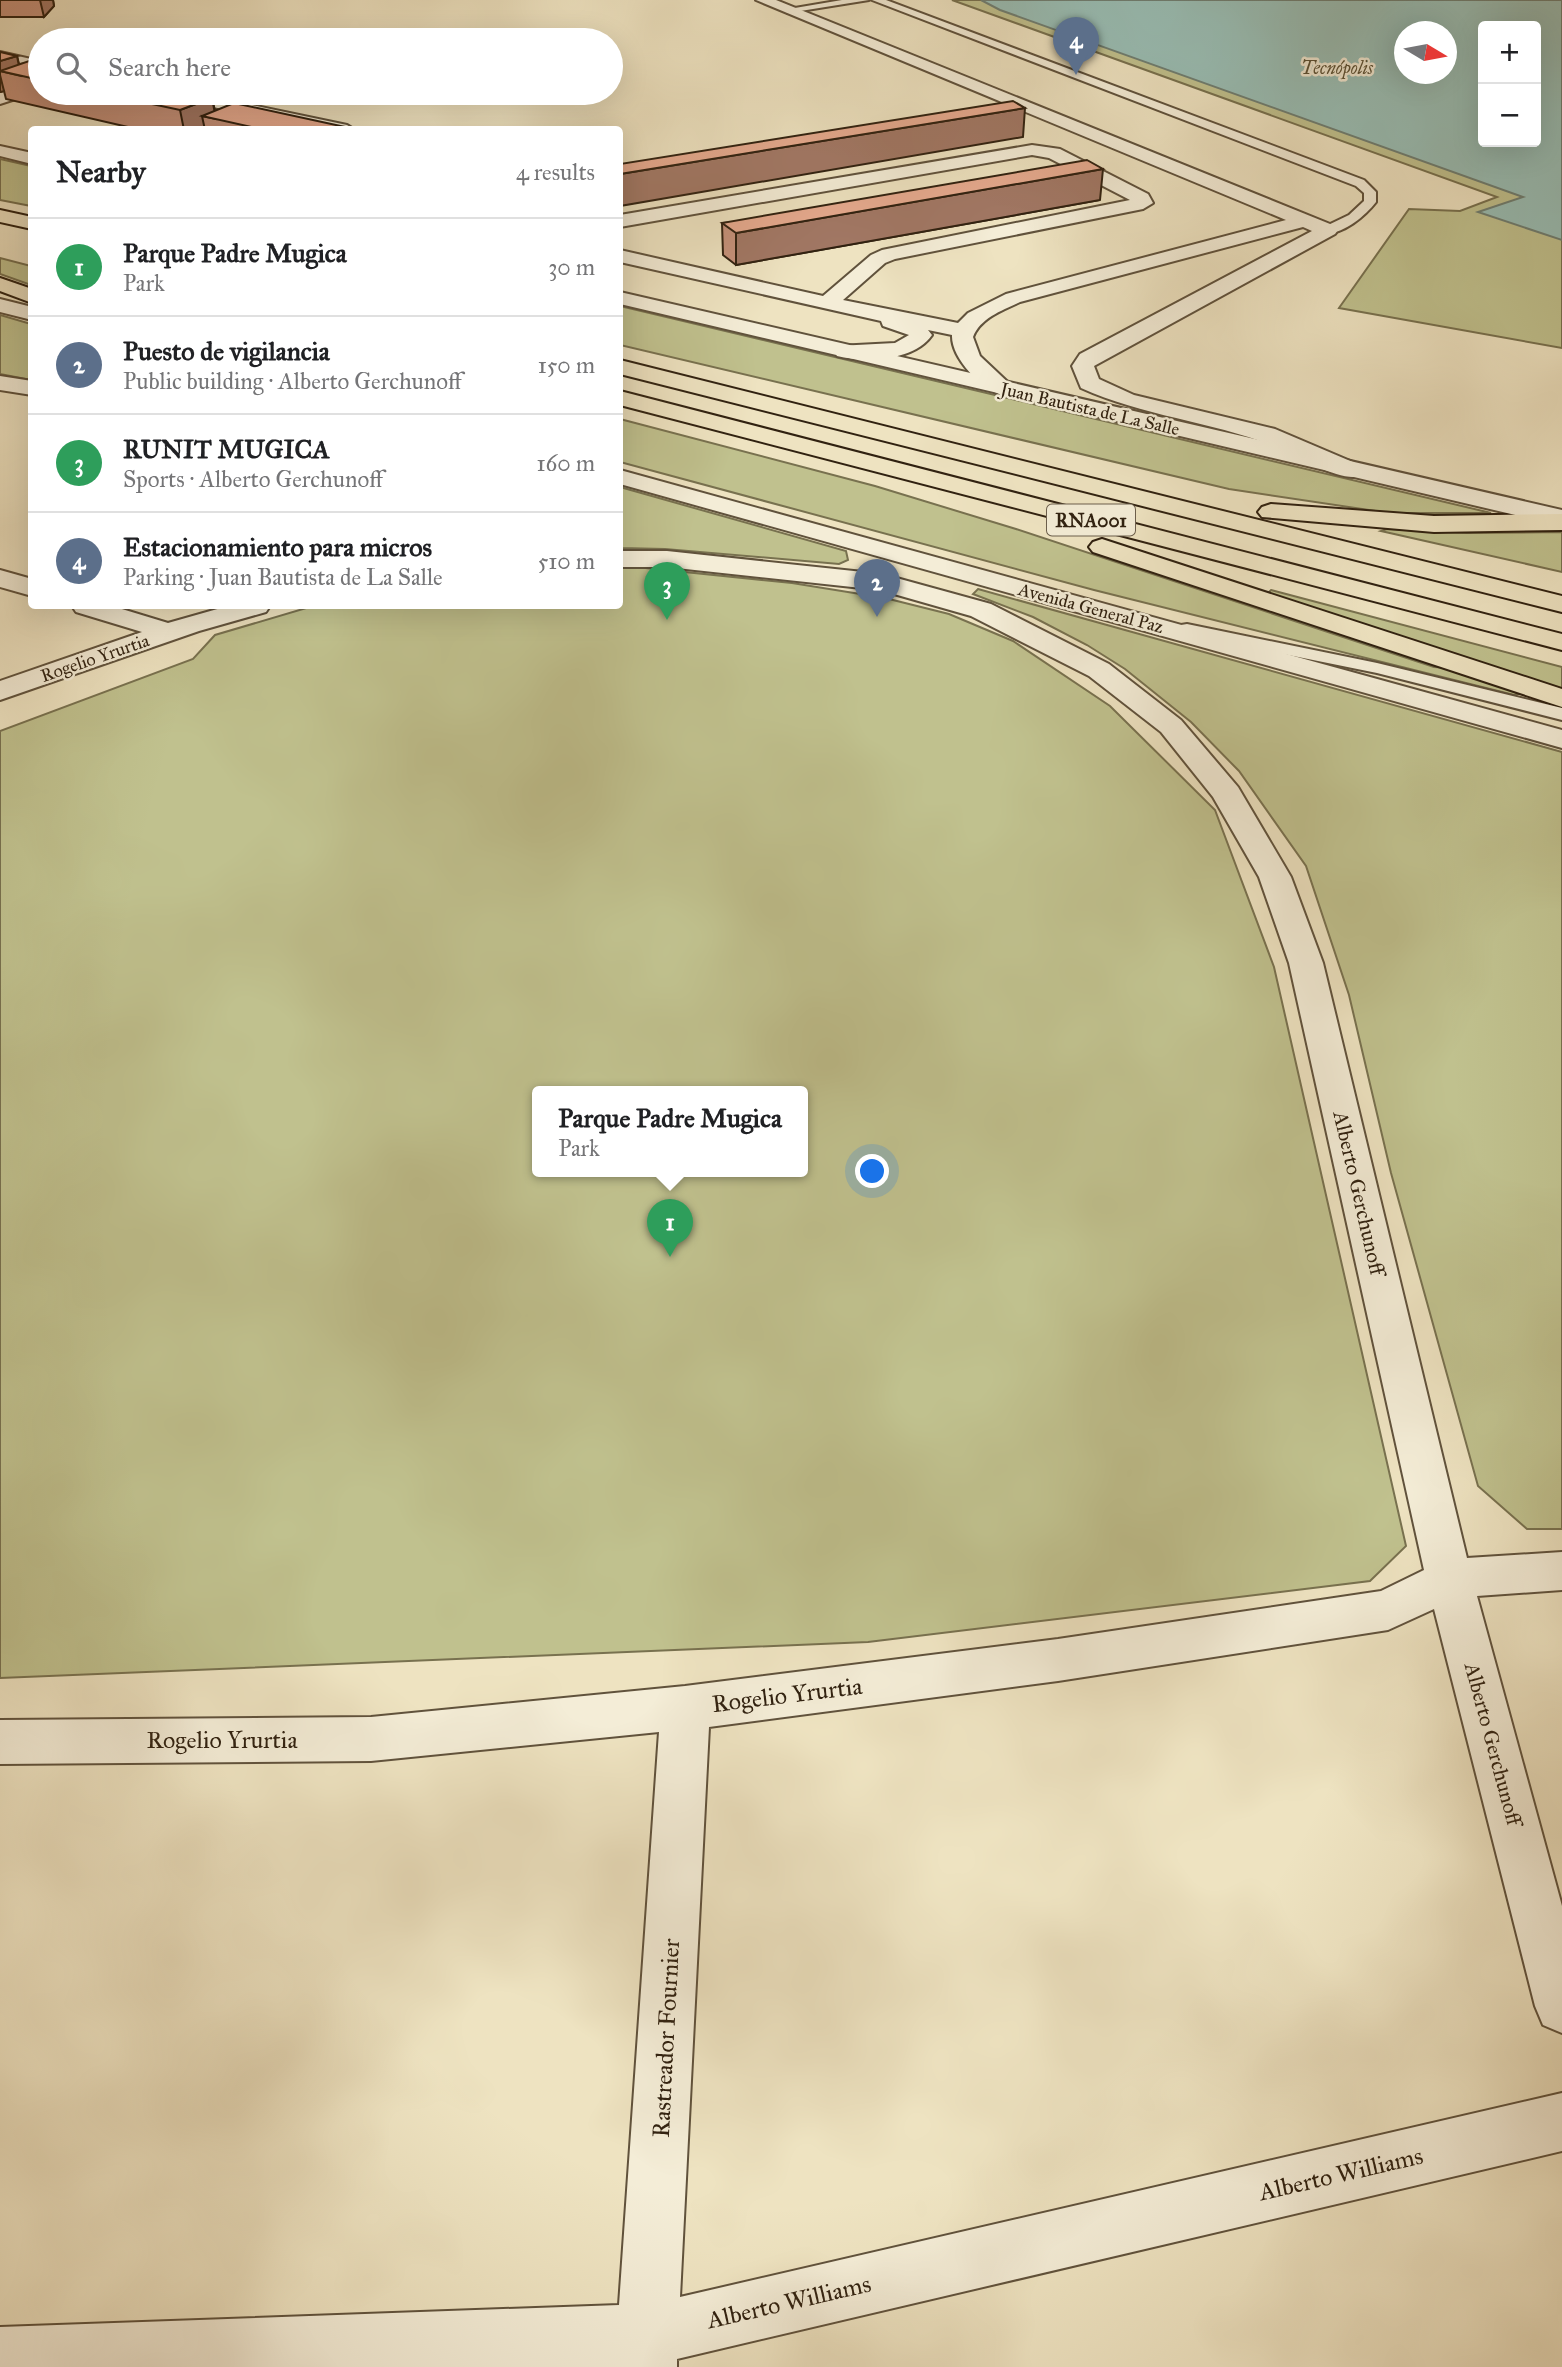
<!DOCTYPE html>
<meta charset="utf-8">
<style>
:root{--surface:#fff;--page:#f6f6f6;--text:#202124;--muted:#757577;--line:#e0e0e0;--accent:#8f2418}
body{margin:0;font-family:"IM FELL Great Primer",serif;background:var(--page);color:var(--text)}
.controls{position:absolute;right:21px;top:21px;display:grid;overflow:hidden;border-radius:7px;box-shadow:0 7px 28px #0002}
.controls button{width:63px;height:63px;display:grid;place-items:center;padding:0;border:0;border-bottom:2px solid var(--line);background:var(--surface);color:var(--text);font:35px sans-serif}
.compass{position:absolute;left:1394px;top:21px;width:63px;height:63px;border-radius:50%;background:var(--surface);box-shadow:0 7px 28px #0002;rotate:100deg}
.you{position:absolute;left:873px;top:1172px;width:24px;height:24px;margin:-18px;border:5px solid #fff;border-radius:50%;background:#1a73e8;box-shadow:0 0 0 10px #1a73e833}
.badge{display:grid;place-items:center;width:46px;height:46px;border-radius:50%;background:var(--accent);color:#fff;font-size:23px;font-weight:700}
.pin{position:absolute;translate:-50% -58px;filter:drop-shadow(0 2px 4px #0008)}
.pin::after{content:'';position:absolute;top:37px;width:24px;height:21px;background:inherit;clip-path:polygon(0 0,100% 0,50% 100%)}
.popup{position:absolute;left:532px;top:1086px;width:276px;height:91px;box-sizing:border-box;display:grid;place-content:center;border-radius:7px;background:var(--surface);filter:drop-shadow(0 2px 5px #0005);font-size:23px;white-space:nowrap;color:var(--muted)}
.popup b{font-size:26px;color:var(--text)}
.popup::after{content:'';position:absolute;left:50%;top:100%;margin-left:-14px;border:14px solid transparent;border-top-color:var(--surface)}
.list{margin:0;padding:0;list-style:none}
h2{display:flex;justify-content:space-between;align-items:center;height:91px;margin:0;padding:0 28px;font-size:30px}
h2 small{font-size:23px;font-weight:400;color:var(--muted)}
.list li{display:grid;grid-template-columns:46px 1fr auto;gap:21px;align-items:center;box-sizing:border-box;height:98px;padding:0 28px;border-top:2px solid var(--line)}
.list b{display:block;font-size:26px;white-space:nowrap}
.list p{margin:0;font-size:23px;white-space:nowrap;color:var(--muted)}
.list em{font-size:23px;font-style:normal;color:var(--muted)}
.icon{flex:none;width:38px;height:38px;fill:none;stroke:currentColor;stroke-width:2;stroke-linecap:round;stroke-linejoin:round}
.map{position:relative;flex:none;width:1562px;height:2367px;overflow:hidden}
.search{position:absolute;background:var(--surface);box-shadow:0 7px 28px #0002;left:28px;top:28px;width:595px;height:77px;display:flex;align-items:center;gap:18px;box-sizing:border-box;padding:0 24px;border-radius:38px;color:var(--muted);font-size:26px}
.panel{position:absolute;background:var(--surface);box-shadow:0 7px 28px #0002;left:28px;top:126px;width:595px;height:483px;border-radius:7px}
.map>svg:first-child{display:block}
.green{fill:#c0c18e;stroke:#78714f;stroke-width:2;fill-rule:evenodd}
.water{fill:#99beb5;stroke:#6f7f73;stroke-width:2;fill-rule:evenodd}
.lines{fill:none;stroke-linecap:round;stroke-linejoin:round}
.service-casing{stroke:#60523c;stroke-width:4}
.minor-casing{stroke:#60523c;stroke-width:4}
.tertiary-casing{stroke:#60523c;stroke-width:4}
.motorway-casing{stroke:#302110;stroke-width:4}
.service{fill:#f4edd7;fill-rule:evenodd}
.minor{fill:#f4edd7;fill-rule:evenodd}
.tertiary{fill:#f4edd7;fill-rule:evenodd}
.motorway{fill:#eee3c1;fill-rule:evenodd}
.wall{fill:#c6927b;stroke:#302110;stroke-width:2}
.shaded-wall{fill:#a17764;stroke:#302110;stroke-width:2}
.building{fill:#e6aa8f;stroke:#302110;stroke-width:2}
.labels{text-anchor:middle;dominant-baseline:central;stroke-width:5;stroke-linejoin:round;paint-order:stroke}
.far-park-label{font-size:18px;font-style:italic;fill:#5b5136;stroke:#f4edd7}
.far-street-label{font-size:18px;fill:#302110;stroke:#f4edd7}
.shield{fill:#f4edd7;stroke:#6b5e4c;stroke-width:2}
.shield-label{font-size:19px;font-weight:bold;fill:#302110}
.street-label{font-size:21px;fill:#302110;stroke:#f4edd7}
.near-street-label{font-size:24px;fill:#302110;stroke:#f4edd7}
</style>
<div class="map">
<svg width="1562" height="2367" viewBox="0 0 1562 2367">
<rect width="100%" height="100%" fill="#eee3c1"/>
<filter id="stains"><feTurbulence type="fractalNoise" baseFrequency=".00286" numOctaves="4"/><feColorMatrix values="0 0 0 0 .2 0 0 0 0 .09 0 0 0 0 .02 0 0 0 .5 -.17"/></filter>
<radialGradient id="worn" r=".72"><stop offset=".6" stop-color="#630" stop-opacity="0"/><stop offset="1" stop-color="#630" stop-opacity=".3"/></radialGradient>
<g class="green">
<path d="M952,0H1562V348L1339,308L1409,209L1460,211L1497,197ZM1483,26H1536V142H1483ZM1404,32H1446V74H1404Z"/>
<polygon points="0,159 31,166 31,206 0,200"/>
<polygon points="0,258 31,266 31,285 0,274"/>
<polygon points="620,306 1487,512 1491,513 1389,513 1229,489 620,345"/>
<polygon points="0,315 31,324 31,380 0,374"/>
<polygon points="620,419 875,486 1016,529 1434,667 1450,668 1522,693 1514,695 1094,590 620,462"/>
<polygon points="620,487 846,551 848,560 839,564 665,549 620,548"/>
<polygon points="1387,529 1467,533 1562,532 1562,572 1381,531"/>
<path d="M636,567L792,583L885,598L949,614L1013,641L1110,706L1215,810L1274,967L1406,1546L1370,1581L868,1642L0,1678V731L193,659L215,635L313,606H620V568ZM537,1091H803V1171H537Z"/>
<polygon points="978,589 1562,752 1562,1529 1527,1529 1478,1486 1391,1173 1349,995 1306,866 1239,771 1191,722 1125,669 1087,645 1033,617 973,594"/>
<polygon points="1271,590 1562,667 1562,691 1267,594"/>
</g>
<path class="water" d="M981,0H1562V240L1478,212L1523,197L1000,10ZM1483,26H1536V142H1483ZM1404,32H1446V74H1404Z"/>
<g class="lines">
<g class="service-casing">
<g id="service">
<polygon points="842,0 869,0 788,13 783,10"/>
<path d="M872,0H886L1364,180L1376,192V202C1365,216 1343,235 1324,233V227L1349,215L1364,201V193L1356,186Z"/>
<polygon points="1187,624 1377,663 1562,708 1562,720 1377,673 1181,633 1178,629 1181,625"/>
</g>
</g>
<g class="minor-casing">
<g id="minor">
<path d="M756,0H776L1335,226L1338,230L1335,234L1094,366L1099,379L1134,395L1275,429L1362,466L1365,471L1362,476C1339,482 1307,460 1286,451C1220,422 1147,418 1081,388L1072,366L1080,354L1312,231L1303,227L1020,302C1003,310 980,318 973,337L980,356L1014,388L1003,395C981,389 951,358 952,335L928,330L932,335C914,361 866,363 837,356L834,351L837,346L895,343L909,335L883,326L881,321L620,262V250L823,296L871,255L882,250L1130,200L1049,158L1032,155L620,227V215L1032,145L1060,149L1148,194L1153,203L1143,209L895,259L885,263L843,300L958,323L968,313L1006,294L1286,220Z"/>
<polygon points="0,52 40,61 40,71 0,62"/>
<polygon points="40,80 40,91 0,104 0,93"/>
<polygon points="163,93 194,93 347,125 355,130 320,130 171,98"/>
<polygon points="0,376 32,381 32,395 0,390"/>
<polygon points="620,551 667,551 882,574 991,604 1109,664 1181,720 1238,787 1291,877 1323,963 1467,1558 1562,1552 1562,1590 1477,1596 1562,1906 1562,2033 1543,2025 1535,2006 1434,1609 1388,1630 1058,1681 709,1727 680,2297 1562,2093 1562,2151 677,2359 677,2367 0,2367 0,2327 619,2305 659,1732 371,1761 0,1764 0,1720 371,1717 685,1686 1058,1639 1381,1591 1424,1570 1289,963 1259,877 1213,797 1161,732 1089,676 971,616 880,590 667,567 620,567"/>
<polygon points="0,570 32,579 32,596 0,587"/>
<polygon points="72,606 112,606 168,623 228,606 270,606 266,612 199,631 0,700 0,681 142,632 76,612"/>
</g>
</g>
<g class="tertiary-casing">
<g id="tertiary">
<polygon points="0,146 32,153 32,164 0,156"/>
<polygon points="620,292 1562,510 1562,526 620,304"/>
<polygon points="0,299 32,307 32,320 0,312"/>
<polygon points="620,470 1562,730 1562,748 620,484"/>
</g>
</g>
<g class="motorway-casing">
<g id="motorway">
<polygon points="0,210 32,217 32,229 0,222"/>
<polygon points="0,278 32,289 32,303 0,291"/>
<polygon points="620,360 1562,596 1562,612 620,374"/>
<polygon points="620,391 1562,634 1562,650 620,405"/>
<polygon points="1271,504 1434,516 1562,514 1562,530 1434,532 1262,517 1258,512 1262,507"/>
<polygon points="1102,539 1562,689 1562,707 1093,552 1089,547 1093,542"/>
</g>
</g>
<use href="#service" class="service"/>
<use href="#minor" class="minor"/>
<use href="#tertiary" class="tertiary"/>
<use href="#motorway" class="motorway"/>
</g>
<g class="wall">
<polygon points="0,0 53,0 54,6 44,17 0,17"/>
<polygon points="0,52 17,56 19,64 40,62 40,93 188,93 212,98 215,111 359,130 141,130 6,99 4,91 0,92"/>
<polygon points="1100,200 736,265 723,255 722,223"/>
</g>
<g class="shaded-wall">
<polygon points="40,0 53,0 54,6 44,17"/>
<polygon points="17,56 21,76 0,71 0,61"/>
<polygon points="0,75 4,91 0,92"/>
<polygon points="212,98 216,119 202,116 205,130 184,130 180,110"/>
<polygon points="1025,108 1023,137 620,206 620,174"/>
<polygon points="1103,169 1100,200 736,265 736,233"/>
</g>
<g class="building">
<polygon points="0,52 17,56 0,61"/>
<polygon points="32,60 40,62 40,80 0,71"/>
<polygon points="100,93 188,93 212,98 180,110"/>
<polygon points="1013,101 1025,108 620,174 620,164"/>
<polygon points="234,103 359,130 265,130 202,116"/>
<polygon points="1087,160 1103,169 736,233 722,223"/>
</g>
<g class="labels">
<g class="far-park-label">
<text x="1337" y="68">Tecnópolis</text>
</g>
<g class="far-street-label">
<text transform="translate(1090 409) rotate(13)">Juan Bautista de La Salle</text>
<text transform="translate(1091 608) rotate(15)">Avenida General Paz</text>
<text transform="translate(95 658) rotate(-19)">Rogelio Yrurtia</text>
</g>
<rect class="shield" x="1047" y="504.5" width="88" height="31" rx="5"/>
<g class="shield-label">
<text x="1091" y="520">RNA001</text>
</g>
<g class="street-label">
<text transform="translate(1359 1193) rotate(77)">Alberto Gerchunoff</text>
<text transform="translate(1493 1744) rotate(75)">Alberto Gerchunoff</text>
</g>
<g class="near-street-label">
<text transform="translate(787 1695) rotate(-7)">Rogelio Yrurtia</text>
<text x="222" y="1740">Rogelio Yrurtia</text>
<text transform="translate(666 2038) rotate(-87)">Rastreador Fournier</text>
<text transform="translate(1341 2174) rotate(-13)">Alberto Williams</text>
<text transform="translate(789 2302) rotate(-13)">Alberto Williams</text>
</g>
</g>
<rect width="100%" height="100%" filter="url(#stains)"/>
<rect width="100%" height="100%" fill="url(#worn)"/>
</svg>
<div class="controls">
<button>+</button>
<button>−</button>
</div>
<svg class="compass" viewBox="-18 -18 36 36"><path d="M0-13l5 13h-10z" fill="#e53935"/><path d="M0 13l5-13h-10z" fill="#757577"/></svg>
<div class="you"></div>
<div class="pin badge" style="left:670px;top:1257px;background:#2e9e5b">1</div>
<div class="popup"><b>Parque Padre Mugica</b>Park</div>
<div class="pin badge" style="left:877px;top:617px;background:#5c6f8a">2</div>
<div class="pin badge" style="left:667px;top:620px;background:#2e9e5b">3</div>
<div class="pin badge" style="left:1076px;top:75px;background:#5c6f8a">4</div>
<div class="search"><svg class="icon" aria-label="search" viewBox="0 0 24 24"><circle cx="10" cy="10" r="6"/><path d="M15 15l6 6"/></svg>Search here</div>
<section class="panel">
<h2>Nearby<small>4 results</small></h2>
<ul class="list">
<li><span class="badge" style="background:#2e9e5b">1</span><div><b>Parque Padre Mugica</b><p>Park</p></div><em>30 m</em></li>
<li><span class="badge" style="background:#5c6f8a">2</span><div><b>Puesto de vigilancia</b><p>Public building · Alberto Gerchunoff</p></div><em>150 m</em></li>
<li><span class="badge" style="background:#2e9e5b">3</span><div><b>RUNIT MUGICA</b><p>Sports · Alberto Gerchunoff</p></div><em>160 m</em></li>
<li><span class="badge" style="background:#5c6f8a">4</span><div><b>Estacionamiento para micros</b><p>Parking · Juan Bautista de La Salle</p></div><em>510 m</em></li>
</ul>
</section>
</div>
